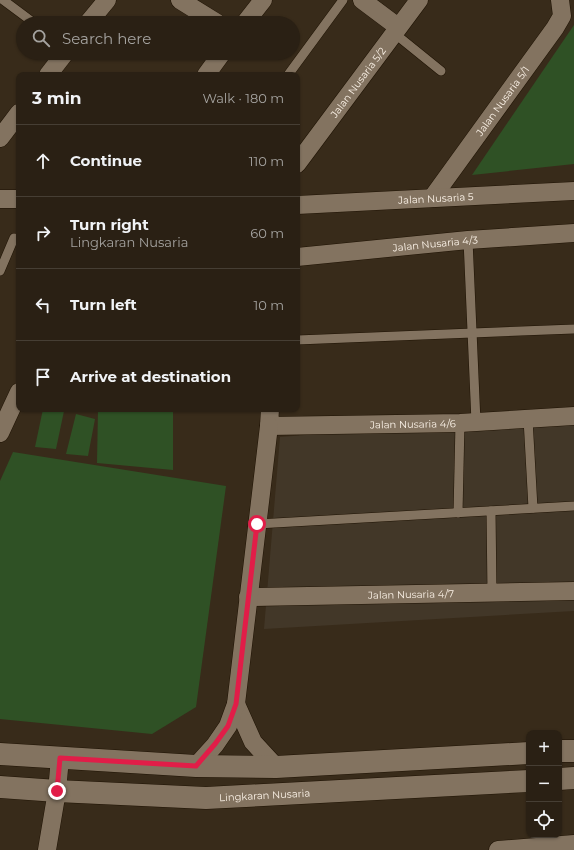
<!DOCTYPE html>
<html lang="en">
<head>
<meta charset="utf-8">
<style>
  :root { --surface:#2a2014; --page:#362d22; --text:#f1f3f6; --muted:#a5a3a0; --line:#463e34 }
  body { margin:0; font-family:Montserrat,sans-serif; background:var(--page); color:var(--text) }
  .controls { position:absolute; right:12px; bottom:12px; display:grid; overflow:hidden; border-radius:8px; box-shadow:0 1px 3px #0004 }
  .controls button { width:36px; height:36px; display:grid; place-items:center; padding:0; border:0; border-bottom:1px solid var(--line); background:var(--surface); color:var(--text); font:20px sans-serif }
  .stop { position:absolute; width:12px; height:12px; margin:-9px; border:3px solid #e11d48; border-radius:50%; background:#fff }
  .stop.end { background:#e11d48; border-color:#fff; box-shadow:0 1px 4px #0008 }
  .list { margin:0; padding:0; list-style:none }
  h2 { display:flex; justify-content:space-between; align-items:center; height:52px; margin:0; padding:0 16px; font-size:17px }
  h2 small { font-size:13px; font-weight:400; color:var(--muted) }
  .list li { display:grid; grid-template-columns:26px 1fr auto; gap:12px; align-items:center; box-sizing:border-box; height:72px; padding:0 16px; border-top:1px solid var(--line) }
  .list b { display:block; font-size:15px; white-space:nowrap }
  .list p { margin:0; font-size:13px; white-space:nowrap; color:var(--muted) }
  .list em { font-size:13px; font-style:normal; color:var(--muted) }
  .icon { flex:none; width:22px; height:22px; fill:none; stroke:currentColor; stroke-width:2; stroke-linecap:round; stroke-linejoin:round }
  .map { position:relative; flex:none; width:574px; height:850px; overflow:hidden }
  .search { position:absolute; background:var(--surface); box-shadow:0 1px 3px #0004; left:16px; top:16px; width:284px; height:44px; display:flex; align-items:center; gap:10px; box-sizing:border-box; padding:0 14px; border-radius:22px; color:var(--muted); font-size:15px }
  .panel { position:absolute; background:var(--surface); box-shadow:0 1px 3px #0004; left:16px; top:72px; width:284px; height:340px; border-radius:8px }
  .map>svg:first-child { display:block }
</style>
</head>
<body>
<div class="map">
<svg width="574" height="850" viewBox="0 0 574 850">
  <rect width="100%" height="100%" fill="#382b1a"/>
  <path fill="#423728" d="M574,418v193l-310,18 16,-192 196,-15z"/>
  <g fill="#2f5125">
    <path d="M574,25v139l-102,11z"/>
    <path d="M43,409h11l10,2 -8,38 -21,-2z"/>
    <path d="M98,409h75v61l-76,-7z"/>
    <path d="M76,414l19,5 -7,37 -22,-2z"/>
    <path d="M13,452l213,34 -30,221 -44,27 -152,-15v-238z"/>
  </g>
  <g fill="none" stroke-linecap="round" stroke-linejoin="round">
    <defs>
      <g id="service">
        <path d="M3,0l31,23"/>
        <path d="M394,33l47,38"/>
        <path d="M288,75l55,-75"/>
        <path d="M468,240l8,182"/>
        <path d="M0,271l14,-33"/>
        <path d="M297,340l277,-11"/>
        <path d="M528,419l5,89"/>
        <path d="M491,511l1,82"/>
        <path d="M458,513l2,-90"/>
        <path d="M257,524l317,-18"/>
      </g>
      <g id="minor">
        <path d="M180,0l37,23"/>
        <path d="M362,0l36,27"/>
        <path d="M88,23l19,-23"/>
        <path d="M245,23l18,-23"/>
        <path d="M48,75l17,-22"/>
        <path d="M206,75l16,-22"/>
        <path d="M0,138l19,-25"/>
        <path id="s1" d="M297,164l122,-164"/>
        <path id="s2" d="M432,198l123,-170 7,-12 -2,-16"/>
        <path d="M0,199h19"/>
        <path id="s3" d="M297,205l277,-14"/>
        <path id="s4" d="M297,257l171,-17 106,-7"/>
        <path id="s5" d="M270,409l-1,17 191,-3 114,-7"/>
        <path d="M0,433l19,-41"/>
        <path id="s6" d="M248,597l326,-6"/>
        <path d="M236,704l17,38 23,25"/>
        <path d="M196,766l19,-21 13,-19 8,-22 33,-278"/>
        <path d="M47,850l10,-59 3,-33"/>
        <path d="M498,850l76,-6"/>
      </g>
      <g id="secondary">
        <path d="M559,751h15"/>
        <path d="M0,754l196,12 80,1 253,-14"/>
        <path d="M559,779l15,-1"/>
        <path id="s7" d="M0,787l57,4 149,7 323,-17"/>
      </g>
    </defs>
    <use href="#service" stroke="#1f1304" stroke-width="10"/>
    <use href="#minor" stroke="#1f1304" stroke-width="19"/>
    <use href="#secondary" stroke="#1f1304" stroke-width="23"/>
    <use href="#service" stroke="#837360" stroke-width="9"/>
    <use href="#minor" stroke="#837360" stroke-width="18"/>
    <use href="#secondary" stroke="#837360" stroke-width="22"/>
  </g>
  <g fill="none" stroke-linecap="round" stroke-linejoin="round">
    <path stroke="#e11d48" stroke-width="5" d="M57,791l3,-33 136,8 19,-22 13,-18 8,-22 21,-180"/>
  </g>
  <g text-anchor="middle" dominant-baseline="central" stroke-width="3" stroke-linejoin="round" paint-order="stroke">
    <g font-size="10" fill="#fbf2e7" stroke="#382b1a">
      <text stroke="none"><textPath href="#s1" startOffset="102">Jalan Nusaria 5/2</textPath></text>
      <text stroke="none"><textPath href="#s2" startOffset="120">Jalan Nusaria 5/1</textPath></text>
      <text stroke="none"><textPath href="#s3" startOffset="139">Jalan Nusaria 5</textPath></text>
      <text stroke="none"><textPath href="#s4" startOffset="139">Jalan Nusaria 4/3</textPath></text>
      <text stroke="none"><textPath href="#s5" startOffset="161">Jalan Nusaria 4/6</textPath></text>
      <text stroke="none"><textPath href="#s6" startOffset="163">Jalan Nusaria 4/7</textPath></text>
      <text stroke="none"><textPath href="#s7" startOffset="265">Lingkaran Nusaria</textPath></text>
    </g>
  </g>
</svg>
<div class="controls">
<button>+</button>
<button>−</button>
<button><svg class="icon" aria-label="locate" viewBox="0 0 24 24"><circle cx="12" cy="12" r="6"/><path d="M12 2v4M12 18v4M2 12h4M18 12h4"/></svg></button>
</div>
<div class="stop" style="left:257px;top:524px"></div>
<div class="stop end" style="left:57px;top:791px"></div>
<div class="search"><svg class="icon" aria-label="search" viewBox="0 0 24 24"><circle cx="10" cy="10" r="6"/><path d="M15 15l6 6"/></svg>Search here</div>
<section class="panel">
<h2>3 min<small>Walk · 180 m</small></h2>
<ul class="list">
<li><svg class="icon" aria-label="ahead" viewBox="0 0 24 24"><path d="M12 20V5M6 11l6-6 6 6"/></svg><div><b>Continue</b></div><em>110 m</em></li>
<li><svg class="icon" aria-label="right" viewBox="0 0 24 24"><path d="M7 20v-9h11M14 6l5 5-5 5"/></svg><div><b>Turn right</b><p>Lingkaran Nusaria</p></div><em>60 m</em></li>
<li><svg class="icon" aria-label="left" viewBox="0 0 24 24"><path d="M17 20v-9H6M10 6l-5 5 5 5"/></svg><div><b>Turn left</b></div><em>10 m</em></li>
<li><svg class="icon" aria-label="arrive" viewBox="0 0 24 24"><path d="M6 21V4h12l-3 4 3 4H6"/></svg><div><b>Arrive at destination</b></div></li>
</ul>
</section>
</div>
</body>
</html>
